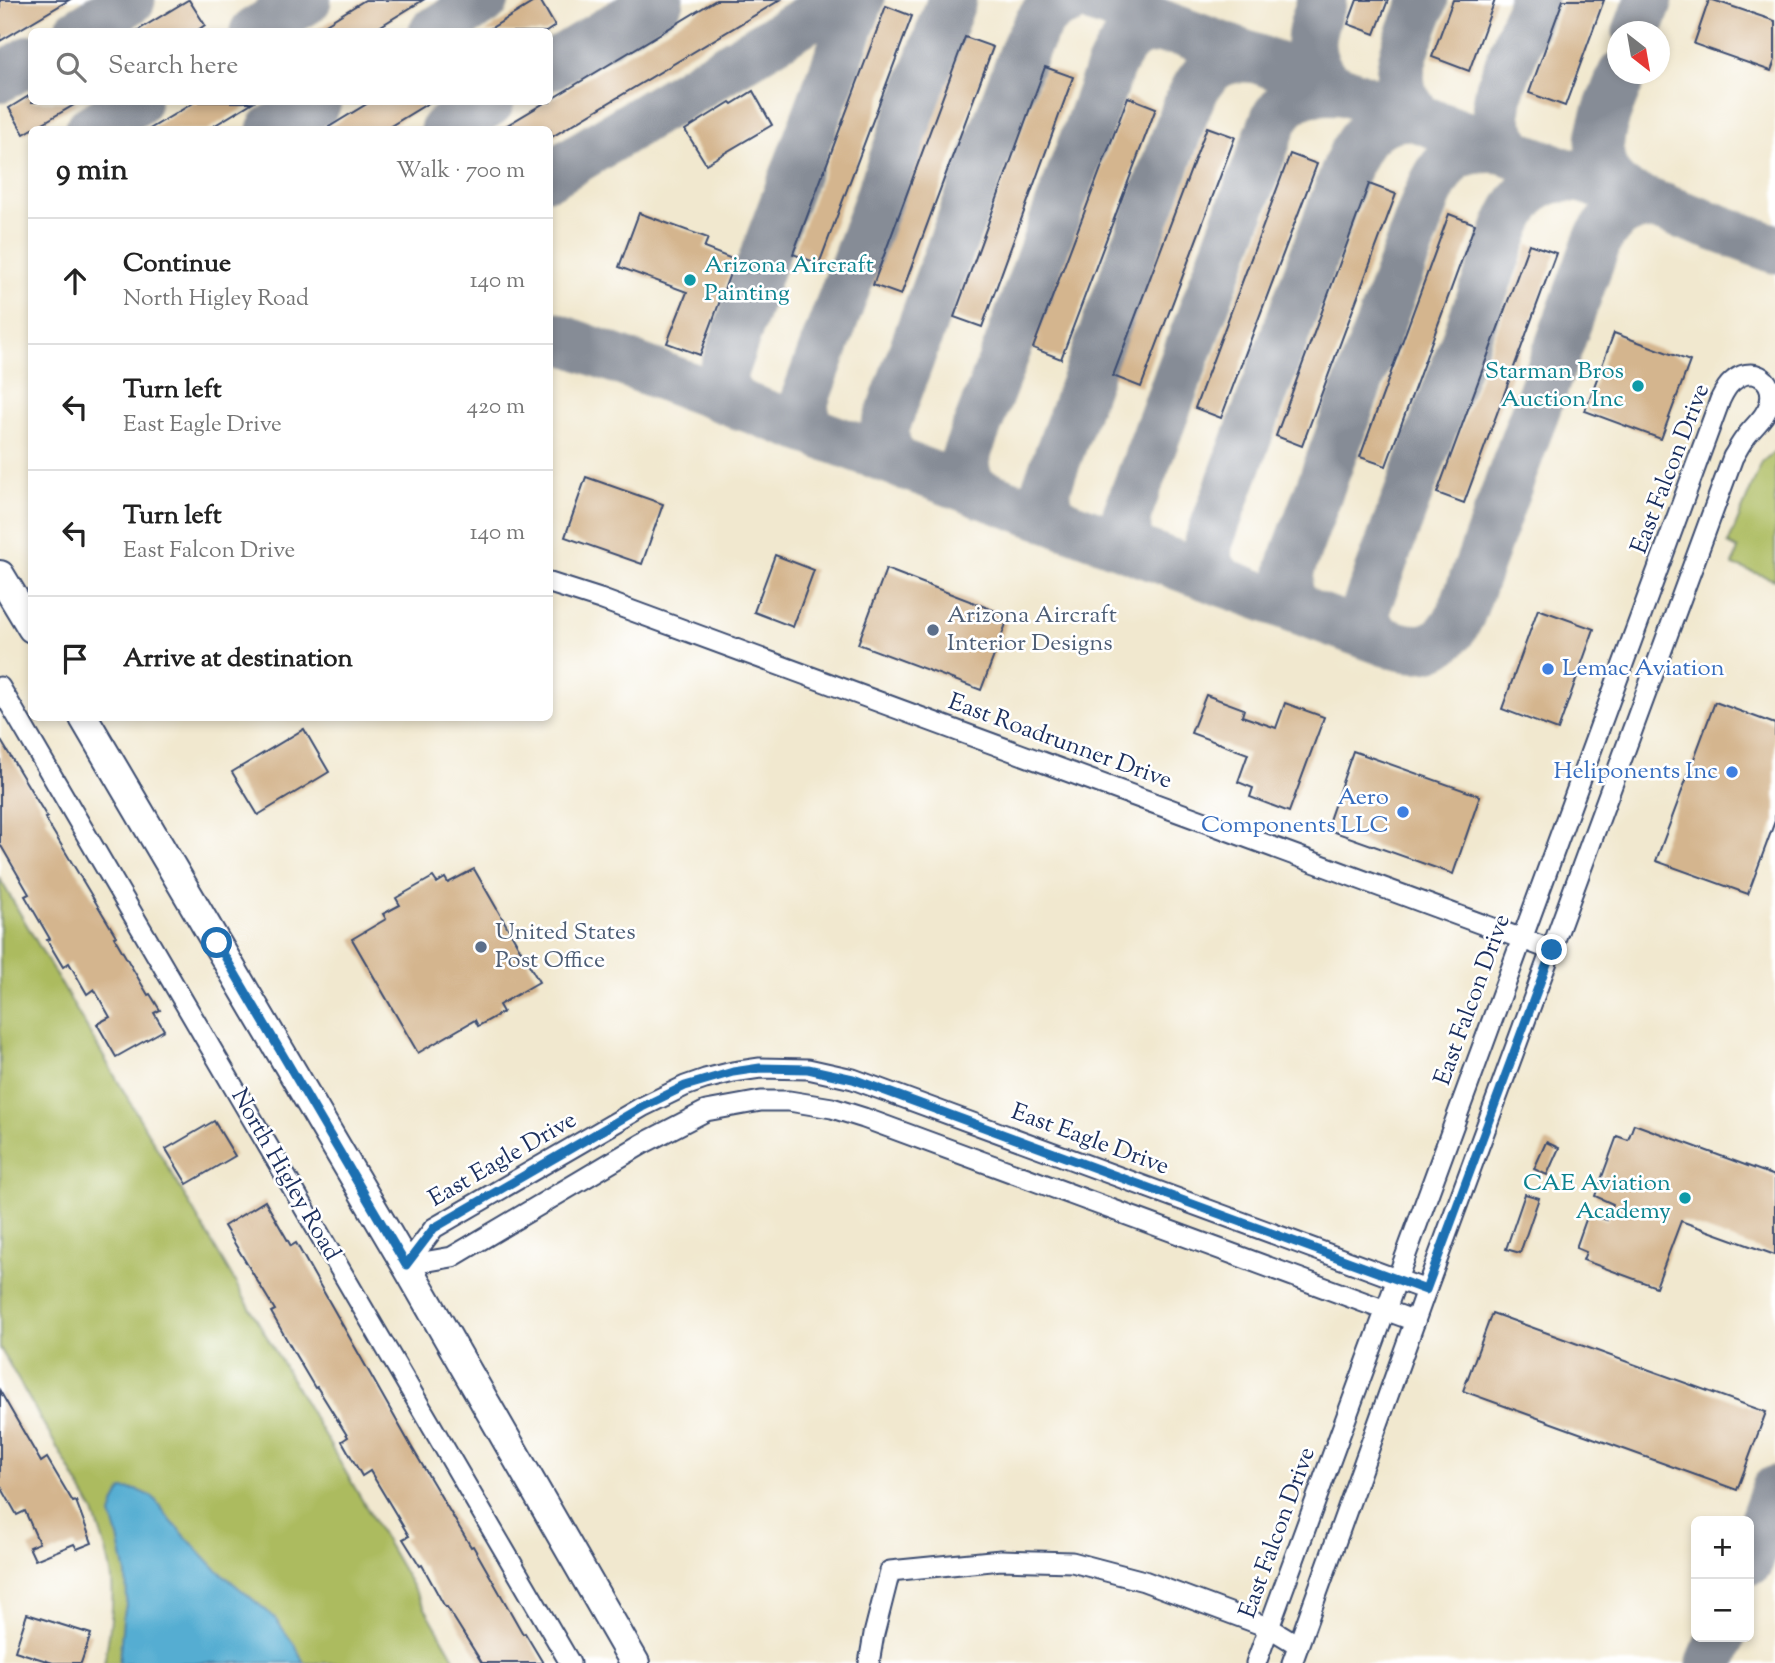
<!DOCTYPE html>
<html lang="en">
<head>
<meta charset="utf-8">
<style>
  :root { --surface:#fff; --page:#f6f6f6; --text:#222; --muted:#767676; --line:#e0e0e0 }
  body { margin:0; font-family:"Sorts Mill Goudy",serif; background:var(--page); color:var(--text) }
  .controls { position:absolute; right:21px; bottom:21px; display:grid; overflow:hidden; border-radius:10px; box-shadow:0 4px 10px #0003 }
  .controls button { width:63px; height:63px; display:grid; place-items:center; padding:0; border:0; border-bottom:2px solid var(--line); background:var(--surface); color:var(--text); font:35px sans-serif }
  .compass { position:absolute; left:1607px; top:21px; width:63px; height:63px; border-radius:50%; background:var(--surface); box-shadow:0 4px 10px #0003; rotate:149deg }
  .stop { position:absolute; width:21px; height:21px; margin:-16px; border:5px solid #1f6fb2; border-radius:50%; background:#fff }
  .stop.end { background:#1f6fb2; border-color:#fff; box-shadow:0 2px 7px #0008 }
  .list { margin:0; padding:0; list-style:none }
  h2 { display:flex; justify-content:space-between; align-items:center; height:91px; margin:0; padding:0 28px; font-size:30px }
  h2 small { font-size:23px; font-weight:400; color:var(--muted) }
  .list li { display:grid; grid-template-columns:46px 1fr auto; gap:21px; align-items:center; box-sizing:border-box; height:126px; padding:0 28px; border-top:2px solid var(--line) }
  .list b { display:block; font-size:26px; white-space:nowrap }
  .list p { margin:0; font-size:23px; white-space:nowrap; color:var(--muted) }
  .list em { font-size:23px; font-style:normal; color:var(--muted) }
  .icon { flex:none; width:38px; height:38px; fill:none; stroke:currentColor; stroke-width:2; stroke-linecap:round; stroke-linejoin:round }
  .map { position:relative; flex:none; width:1775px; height:1663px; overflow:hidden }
  .search { position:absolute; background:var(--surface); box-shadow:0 4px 10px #0003; left:28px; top:28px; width:525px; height:77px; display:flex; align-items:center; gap:18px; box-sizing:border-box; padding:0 24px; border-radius:10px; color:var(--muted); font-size:26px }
  .panel { position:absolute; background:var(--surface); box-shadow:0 4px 10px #0003; left:28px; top:126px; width:525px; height:595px; border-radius:10px }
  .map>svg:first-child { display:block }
</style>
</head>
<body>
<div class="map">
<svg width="1775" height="1663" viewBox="0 0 1775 1663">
  <rect width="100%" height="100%" fill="#fff"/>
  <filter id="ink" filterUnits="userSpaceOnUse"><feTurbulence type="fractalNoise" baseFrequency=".0143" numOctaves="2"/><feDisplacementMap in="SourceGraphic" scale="14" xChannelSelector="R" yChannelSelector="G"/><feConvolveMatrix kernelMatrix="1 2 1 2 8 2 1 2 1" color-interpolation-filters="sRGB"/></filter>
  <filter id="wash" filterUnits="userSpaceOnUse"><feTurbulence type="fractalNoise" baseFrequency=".00686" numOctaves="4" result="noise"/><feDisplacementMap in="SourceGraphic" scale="28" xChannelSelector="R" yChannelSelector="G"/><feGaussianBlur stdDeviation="1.57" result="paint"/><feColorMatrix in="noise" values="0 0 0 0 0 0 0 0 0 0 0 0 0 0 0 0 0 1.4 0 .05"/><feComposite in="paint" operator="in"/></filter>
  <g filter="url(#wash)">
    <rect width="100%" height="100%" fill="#f1e8cf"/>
    <g fill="#acbb5e" stroke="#64755e" stroke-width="2">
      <path d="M1775,451v129l-42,-15 5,-16 -10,-5 34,-82z"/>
      <path d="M0,879l457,784h-353c5,-23 10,-58 8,-82 -2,-23 -11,-47 -18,-69l-94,-164z"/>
    </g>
    <path fill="#55add2" stroke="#386e98" stroke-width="2" d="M122,1489l15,1 16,7 19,25 42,45 60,50 22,30 8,16h-185l4,-44 4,-19 -1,-26 -9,-41 -6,-18 4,-13z"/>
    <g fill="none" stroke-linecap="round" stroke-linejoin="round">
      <g stroke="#868c96" stroke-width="49">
        <path d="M1096,0l679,249"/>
        <path d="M1322,0c-13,35 -19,55 7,86"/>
        <path d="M78,32l53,-32"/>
        <path d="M254,32l53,-32"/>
        <path d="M433,32l52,-32"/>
        <path d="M1637,32l12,-32"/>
        <path d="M550,66l109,-66"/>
        <path d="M1622,74c-16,42 -45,92 8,122"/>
        <path d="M0,78l32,-19"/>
        <path d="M1420,119c-7,-8 -14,-18 -18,-28 -8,-26 13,-66 22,-91"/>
        <path d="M89,130l47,-28"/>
        <path d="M271,130l46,-28"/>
        <path d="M444,130l46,-28"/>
        <path d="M1515,153c-19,-22 -22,-35 -15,-64l33,-89"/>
        <path d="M550,175l288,-175"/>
        <path d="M550,335l836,307c35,13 58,8 75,-28l137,-375c16,-26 34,-38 66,-31"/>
        <path d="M740,406c-11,-9 -18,-18 -17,-33l41,-117 96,-256"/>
        <path d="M823,436c-15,-9 -20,-20 -18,-37l147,-399"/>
        <path d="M902,465c-13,-10 -18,-20 -17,-37l40,-111 101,-271c10,-21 20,-41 45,-46"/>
        <path d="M980,494c-12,-10 -15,-21 -15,-36l42,-109 103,-281c17,-37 33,-43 72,-36"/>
        <path d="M1063,524c-14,-11 -17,-20 -16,-38l140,-380c14,-34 31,-53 71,-47"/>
        <path d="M1142,553c-16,-10 -16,-22 -15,-39l148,-396c17,-28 40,-29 69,-27"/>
        <path d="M1225,583c-14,-11 -19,-22 -17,-39l140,-380c12,-30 30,-48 64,-48"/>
        <path d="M1310,614c-23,-13 -24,-22 -19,-47l136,-370c18,-41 31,-51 77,-48"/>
        <path d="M1386,642c-16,-9 -21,-19 -19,-37l141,-380c16,-37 35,-52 76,-46"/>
        <path d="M1749,1561l26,-71"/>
        <path d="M1711,1663l10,-26"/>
      </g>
    </g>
    <g id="blocks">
      <g fill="#d4b58e">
        <path d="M0,0h69l-69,41z"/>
        <path d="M188,0h1l16,25 -10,7h-60z"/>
        <path d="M365,0h58l-52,32h-58z"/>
        <path d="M537,0h3l15,26 -9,6h-61z"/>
        <path d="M716,0h64l-230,138v-8h-51l47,-28h4v-2z"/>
        <path d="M1357,0h31l-13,34 -27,-10z"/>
        <path d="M1453,0h42l-26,71 -37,-14z"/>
        <path d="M1563,0h41l-39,106 -36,-13z"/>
        <path d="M1709,0h4l62,21v39l-4,11 -77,-27z"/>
        <path d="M886,6l26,10 -93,248 -26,-10z"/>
        <path d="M965,37l28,10 -92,248 -28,-10z"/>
        <path d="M1045,67l28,10 -91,250 -28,-10z"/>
        <path d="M753,91l19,34 -66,39 -21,-34 45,-28 2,2z"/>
        <path d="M32,94v8h47l-55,32 -15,-26z"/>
        <path d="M1128,97l28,11 -95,251 -28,-11z"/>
        <path d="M195,102h58l-46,28h-59z"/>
        <path d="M370,102h60l-46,28h-60z"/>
        <path d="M1207,127l28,10 -94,250 -28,-11z"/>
        <path d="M1290,154l27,10 -96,254 -26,-10z"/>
        <path d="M1369,184l27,10 -94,252 -26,-10z"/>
        <path d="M639,213l69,25 -4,10 31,12 -35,95 -33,-12 20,-51 -68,-25z"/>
        <path d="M1449,214l26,10 -89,242 -26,-9z"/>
        <path d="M1529,244l27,9 -92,250 -27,-10z"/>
        <path d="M1614,333l76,28 -29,78 -76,-28z"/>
        <path d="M586,477l77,27 -21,60 -77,-27z"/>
        <path d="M775,555l39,15 -21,57 -39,-15z"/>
        <path d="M886,569l123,47 -28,74 -123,-46z"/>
        <path d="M1538,609l56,20 -36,101 -56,-21z"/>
        <path d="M1206,695l38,14 -2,7 34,12 9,-25 39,14 -35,95 -39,-15 3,-9 -15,-6 10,-28 -57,-21z"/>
        <path d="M1715,702l60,22v97l-27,73 -92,-33z"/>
        <path d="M304,729l25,43 -71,43 -26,-43z"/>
        <path d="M0,739l47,78 -2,1 71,118 -2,1 34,58 2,-1 10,16 -6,3 10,17 -48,27 -19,-33 13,-7 -16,-28 -7,5 -18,-31 -6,4 -16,-27 3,-1 -25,-43 4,-2 -29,-50z"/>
        <path d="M1353,751l127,45 -27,78 -127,-45z"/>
        <path d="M474,869l65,113 -40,23 4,7 -25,14 -3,-6 -57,33 -66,-114 34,-20 -3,-5 17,-9 -4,-7 37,-21 4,6 8,-5 3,5z"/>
        <path d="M214,1121l21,35 -48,28 -21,-35z"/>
        <path d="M1634,1124l141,52v79l-94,-34 -25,66 -73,-27 3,-8 -10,-4 12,-34 19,6 6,-16 -18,-8 22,-60 11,4z"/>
        <path d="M1546,1142l13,6 -12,27 -13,-6z"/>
        <path d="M1525,1194l14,4 -19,55 -14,-4z"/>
        <path d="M265,1201l26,45 5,-3 115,203 60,101 2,-1 50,88 2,-1 18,30h-61l-35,-56h-2l-23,-42 -2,1 -17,-27 6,-3 -39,-65 -8,5 -20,-35 6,-4 -31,-50 -2,1 -19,-32 -25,-44 4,-2 -51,-84z"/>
        <path d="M1492,1313l274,99 -29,78 -274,-99z"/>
        <path d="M0,1391l41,71 6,-4 26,44 3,-1 16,42 -15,6 -3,-5 -39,16 -6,-13 10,-4 -14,-32 -8,4 -17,-30z"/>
        <path d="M27,1614l64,20 -10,29h-28l-38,-12z"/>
      </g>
    </g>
  </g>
  <g filter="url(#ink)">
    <use href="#blocks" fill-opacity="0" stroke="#3b4b6f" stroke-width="2"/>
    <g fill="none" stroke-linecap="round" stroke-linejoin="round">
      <defs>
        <g id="minor">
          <path d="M550,583l50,16 952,351"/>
          <path d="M0,687l570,976"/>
          <path d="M406,1265l28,-37 208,-121 43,-21 20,-7 28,-7 27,-4 48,1 45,10 573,211"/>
          <path d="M406,1265l46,-8 192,-114 62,-32 55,-10h28l43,7 32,10 551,203"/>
          <path d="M869,1663l5,-29 16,-63 111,-11 71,2 72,19 126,47 28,17"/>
          <path d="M1256,1663l464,-1263c3,-6 6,-13 12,-18 18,-17 43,-5 38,20 -4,16 -17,24 -25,36 -5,6 -8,13 -12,19l-307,833 -134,373"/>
        </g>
        <g id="secondary">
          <path d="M0,575l32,53"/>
          <path d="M84,718l322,547 229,398"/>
        </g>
      </defs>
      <use href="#minor" stroke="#3b4b6f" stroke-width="23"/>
      <use href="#secondary" stroke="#3b4b6f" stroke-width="32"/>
      <use href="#minor" stroke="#fff" stroke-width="19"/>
      <use href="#secondary" stroke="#fff" stroke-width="28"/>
    </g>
  </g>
  <g fill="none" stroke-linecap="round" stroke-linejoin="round" filter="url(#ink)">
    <path stroke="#1f6fb2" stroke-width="9" d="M217,943l189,322 28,-37 208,-121 43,-21 48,-14 27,-4 48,1 45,10 573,211 126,-340"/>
  </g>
  <g fill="#0f9aa8" stroke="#fff" stroke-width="2.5">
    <circle cx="690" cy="280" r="7"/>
    <circle cx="1638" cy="386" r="7"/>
    <circle cx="1685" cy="1198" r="7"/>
  </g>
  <g fill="#5c6f8a" stroke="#fff" stroke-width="2.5">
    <circle cx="933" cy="630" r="7"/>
    <circle cx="481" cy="947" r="7"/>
  </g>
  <g fill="#3f7fe0" stroke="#fff" stroke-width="2.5">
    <circle cx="1548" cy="669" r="7"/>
    <circle cx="1732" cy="772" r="7"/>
    <circle cx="1403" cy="812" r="7"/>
  </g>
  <g text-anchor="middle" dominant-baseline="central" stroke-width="5" stroke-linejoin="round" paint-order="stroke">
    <g font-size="24" fill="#0d838f" stroke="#fff" text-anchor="end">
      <text x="704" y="266" text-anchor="start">Arizona Aircraft<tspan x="704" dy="28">Painting</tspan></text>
      <text x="1624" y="372">Starman Bros<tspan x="1624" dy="28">Auction Inc</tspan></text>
      <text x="1671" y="1184">CAE Aviation<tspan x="1671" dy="28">Academy</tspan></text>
    </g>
    <g font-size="24" fill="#1b2f5e" stroke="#fff">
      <text transform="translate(1671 469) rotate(-69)">East Falcon Drive</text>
      <text transform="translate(1060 742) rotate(20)">East Roadrunner Drive</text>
      <text transform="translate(1473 1000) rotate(-70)">East Falcon Drive</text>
      <text transform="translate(1090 1140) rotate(20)">East Eagle Drive</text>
      <text transform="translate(503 1160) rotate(-30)">East Eagle Drive</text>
      <text transform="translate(285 1175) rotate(60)">North Higley Road</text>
      <text transform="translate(1278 1533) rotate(-70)">East Falcon Drive</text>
    </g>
    <g font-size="24" fill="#4e5e75" stroke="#fff" text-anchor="start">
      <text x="947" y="616">Arizona Aircraft<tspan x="947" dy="28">Interior Designs</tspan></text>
      <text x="495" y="933">United States<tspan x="495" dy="28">Post Office</tspan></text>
    </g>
    <g font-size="24" fill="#366cbe" stroke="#fff" text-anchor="end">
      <text x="1562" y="669" text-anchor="start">Lemac Aviation</text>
      <text x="1718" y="772">Heliponents Inc</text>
      <text x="1389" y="798">Aero<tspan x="1389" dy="28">Components LLC</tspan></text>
    </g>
  </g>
</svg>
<div class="controls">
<button>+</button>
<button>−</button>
</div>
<svg class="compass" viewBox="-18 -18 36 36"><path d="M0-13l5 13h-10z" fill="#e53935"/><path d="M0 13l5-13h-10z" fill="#767676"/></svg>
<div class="stop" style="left:217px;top:943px"></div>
<div class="stop end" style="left:1552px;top:950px"></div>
<div class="search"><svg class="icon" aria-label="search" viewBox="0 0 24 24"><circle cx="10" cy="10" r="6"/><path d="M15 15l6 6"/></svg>Search here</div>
<section class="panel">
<h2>9 min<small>Walk · 700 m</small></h2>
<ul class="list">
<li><svg class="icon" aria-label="ahead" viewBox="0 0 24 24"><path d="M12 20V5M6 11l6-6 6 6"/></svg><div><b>Continue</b><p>North Higley Road</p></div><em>140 m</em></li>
<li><svg class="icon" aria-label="left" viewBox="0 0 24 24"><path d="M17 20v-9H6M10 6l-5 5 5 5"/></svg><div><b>Turn left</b><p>East Eagle Drive</p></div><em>420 m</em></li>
<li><svg class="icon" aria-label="left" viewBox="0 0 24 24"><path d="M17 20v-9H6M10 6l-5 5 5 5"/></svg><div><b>Turn left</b><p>East Falcon Drive</p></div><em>140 m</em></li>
<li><svg class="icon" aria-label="arrive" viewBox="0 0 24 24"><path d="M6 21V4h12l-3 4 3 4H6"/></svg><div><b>Arrive at destination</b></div></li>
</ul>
</section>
</div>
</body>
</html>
